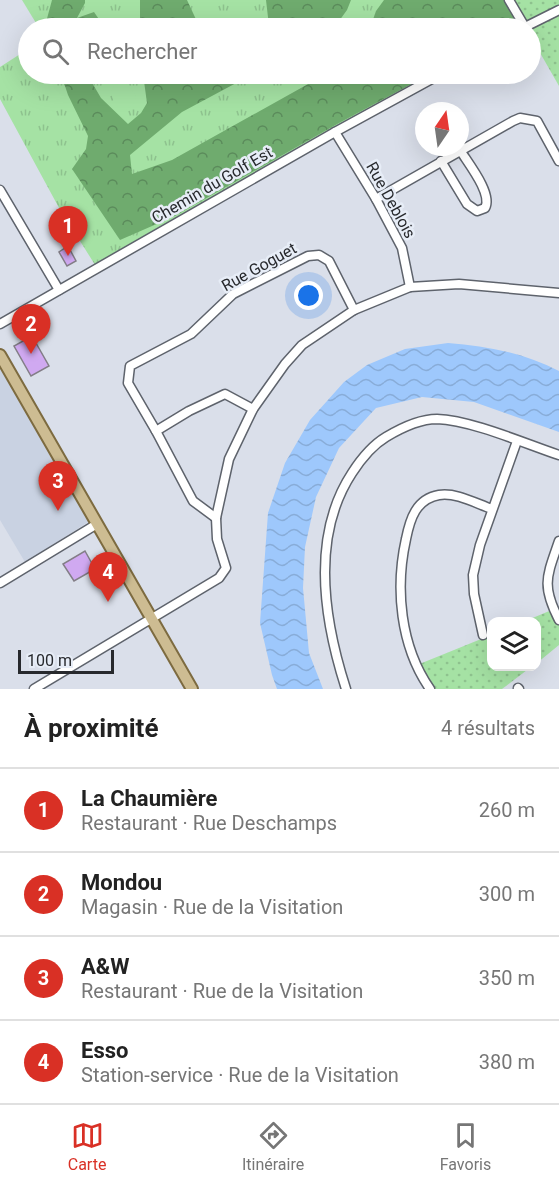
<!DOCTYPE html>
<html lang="fr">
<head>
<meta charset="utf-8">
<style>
  :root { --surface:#fff; --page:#f2f2f2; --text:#222; --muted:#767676; --line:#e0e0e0; --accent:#d93025 }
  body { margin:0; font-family:Roboto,sans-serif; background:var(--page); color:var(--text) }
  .controls { position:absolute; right:18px; bottom:18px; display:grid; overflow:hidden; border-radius:12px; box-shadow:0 6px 24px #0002 }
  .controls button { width:54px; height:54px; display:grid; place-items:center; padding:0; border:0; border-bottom:2px solid var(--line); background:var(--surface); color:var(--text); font:30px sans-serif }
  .compass { position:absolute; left:415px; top:102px; width:54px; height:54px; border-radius:50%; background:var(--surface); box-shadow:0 6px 24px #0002; rotate:13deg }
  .scale { position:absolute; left:18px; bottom:15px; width:96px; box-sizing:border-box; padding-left:6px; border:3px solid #27292d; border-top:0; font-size:16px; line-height:21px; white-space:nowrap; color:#27292d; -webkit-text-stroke:4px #e7edf7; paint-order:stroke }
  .you { position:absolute; left:309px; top:296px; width:21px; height:21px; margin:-15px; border:4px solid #fff; border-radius:50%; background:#1a73e8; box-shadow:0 0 0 9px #1a73e833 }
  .badge { display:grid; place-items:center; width:39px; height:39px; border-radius:50%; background:var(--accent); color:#fff; font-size:20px; font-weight:700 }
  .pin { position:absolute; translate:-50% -50px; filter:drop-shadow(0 2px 3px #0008) }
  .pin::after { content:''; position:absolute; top:32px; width:21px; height:18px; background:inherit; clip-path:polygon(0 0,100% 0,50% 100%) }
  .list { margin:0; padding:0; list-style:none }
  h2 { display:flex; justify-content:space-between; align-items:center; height:78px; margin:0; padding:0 24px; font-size:26px }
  h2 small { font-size:20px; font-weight:400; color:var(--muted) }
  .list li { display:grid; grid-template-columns:39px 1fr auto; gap:18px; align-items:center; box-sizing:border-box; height:84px; padding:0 24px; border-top:2px solid var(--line) }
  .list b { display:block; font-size:22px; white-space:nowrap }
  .list p { margin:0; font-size:20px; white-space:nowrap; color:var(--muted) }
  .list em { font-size:20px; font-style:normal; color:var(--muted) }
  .icon { flex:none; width:33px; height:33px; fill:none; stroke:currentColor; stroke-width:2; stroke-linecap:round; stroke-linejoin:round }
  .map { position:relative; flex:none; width:559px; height:689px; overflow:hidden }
  .search { position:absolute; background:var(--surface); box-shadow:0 6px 24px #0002; left:18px; right:18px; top:18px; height:66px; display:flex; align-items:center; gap:15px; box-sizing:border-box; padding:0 21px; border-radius:33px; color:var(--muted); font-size:22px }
  .sheet { height:414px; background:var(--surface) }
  nav { display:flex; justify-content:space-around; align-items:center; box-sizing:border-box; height:84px; border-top:2px solid var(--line); background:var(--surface); font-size:16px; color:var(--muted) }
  nav a { display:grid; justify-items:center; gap:3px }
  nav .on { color:var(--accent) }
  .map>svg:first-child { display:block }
</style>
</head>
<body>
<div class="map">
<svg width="559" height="689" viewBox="0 0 559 689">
  <defs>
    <pattern id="grass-tufts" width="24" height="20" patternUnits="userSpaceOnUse" patternTransform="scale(1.5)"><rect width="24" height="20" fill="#a5e2a4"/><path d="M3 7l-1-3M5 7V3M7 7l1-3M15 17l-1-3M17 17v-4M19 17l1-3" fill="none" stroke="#8ec28e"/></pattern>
    <pattern id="forest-crowns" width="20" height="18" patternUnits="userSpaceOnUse" patternTransform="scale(1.5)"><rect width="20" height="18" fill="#6fab6e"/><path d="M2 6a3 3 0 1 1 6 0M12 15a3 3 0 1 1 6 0" fill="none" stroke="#5b8b5b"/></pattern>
    <pattern id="park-dots" width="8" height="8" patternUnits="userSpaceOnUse" patternTransform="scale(1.5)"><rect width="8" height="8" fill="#a5e2a4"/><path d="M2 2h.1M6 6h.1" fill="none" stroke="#8ec28e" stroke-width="1.8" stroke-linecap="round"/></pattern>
    <pattern id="water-waves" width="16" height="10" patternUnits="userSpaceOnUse" patternTransform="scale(1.5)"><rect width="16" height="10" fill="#9ec8fc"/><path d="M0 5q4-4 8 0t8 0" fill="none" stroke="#88acd8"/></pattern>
  </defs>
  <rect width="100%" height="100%" fill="#dadfea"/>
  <path fill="#c9d2e2" d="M0,369l90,152 -65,41 -25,-42z"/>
  <g fill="url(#grass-tufts)">
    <path d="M22,0h486l15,28h-484z"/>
    <path d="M28,49v25h415l-346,194 -39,-62 -58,-107v-32z"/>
  </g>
  <g fill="url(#forest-crowns)">
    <path d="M52,0h33v3l-8,15 17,-6 11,16h-56l-4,-2z"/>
    <path d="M140,0h47l13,28h-60z"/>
    <path d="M266,0h85l-4,10 -13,18h-67l2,-2z"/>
    <path d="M384,0h175v4l-45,24h-144l6,-17z"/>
    <path d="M61,74h46l-16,7 10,17 27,26 13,-11 6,-10 -4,-29h110l-71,38 -52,43 2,19 40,-14 154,-86h104l-91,49 -164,93 -55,24 -48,-71 14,-20 2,-13 -20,-41z"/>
  </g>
  <g fill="url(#park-dots)">
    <path d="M508,0h51v86l-28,-49 -1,-9z"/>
    <path d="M554,609l5,11v25l-22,18 -1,-41h-13z"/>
    <path d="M491,635l1,31 39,1 -29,22h-72l-13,-24z"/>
  </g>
  <path fill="#a5e2a4" d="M121,82c9,4 15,10 15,20l-9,7 -7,1c-8,-10 -14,-22 1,-28z"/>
  <path fill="url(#water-waves)" d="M448,343c39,3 76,10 111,28v61l-85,-30 -52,-5 -46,11 -37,40 -23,49 -11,50 -2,41 6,65 14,36h-46l-5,-14 -12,-52 8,-110 17,-50 25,-43 34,-38 23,-17 38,-16z"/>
  <g fill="#d0a9f1" stroke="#837e87" stroke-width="1.5">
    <path d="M68,246l8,15 -9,5 -8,-14z"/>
    <path d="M32,336l17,30 -18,10 -17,-30z"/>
    <path d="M85,551l10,18 -21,12 -11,-17z"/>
  </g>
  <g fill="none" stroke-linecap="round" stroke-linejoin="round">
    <defs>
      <g id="minor">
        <path d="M509,0l16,27"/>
        <path d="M523,28l36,-18"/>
        <path d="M335,132l41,67 26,49 8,39"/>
        <path d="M441,161l26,43 10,7 8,-3c8,-14 -17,-45 -25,-58"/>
        <path d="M0,190l59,100"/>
        <path d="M376,199l137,-78 7,-3 17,3 22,40"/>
        <path d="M0,324l335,-192 106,-58"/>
        <path d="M156,431l33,-20 36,-17 28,15"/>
        <path d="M216,518l-23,-17 -37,-70 -28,-48 2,-17 61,-32 42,-40 75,-38 11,-1 10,6 25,49"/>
        <path d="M559,541c-12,35 -18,44 0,79"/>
        <path d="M0,583l97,-59"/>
        <path d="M483,635l-9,-41 -1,-19 7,-30 37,-104"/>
        <path d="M518,688l1,1"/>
        <path d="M34,689l185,-111 7,-10 -9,-29 -1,-21 13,-59 24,-50 32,-45 17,-19 52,-35 56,-23 49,-3 100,9"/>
        <path d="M346,689c-22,-68 -36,-152 6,-216 9,-14 19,-27 34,-36 15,-9 33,-18 51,-18 34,1 89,25 122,36"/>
        <path d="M430,689c-30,-43 -35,-101 -24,-150 4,-20 10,-40 33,-44 17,-3 38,9 53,14"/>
      </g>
      <path id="major" d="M0,355l192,334"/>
    </defs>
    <use href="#minor" stroke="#5e636c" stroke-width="11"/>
    <use href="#major" stroke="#7d6b40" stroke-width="14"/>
    <use href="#minor" stroke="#fff" stroke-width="8"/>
    <use href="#major" stroke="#cdbc92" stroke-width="10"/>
  </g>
  <g text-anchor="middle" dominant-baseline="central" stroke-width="5" stroke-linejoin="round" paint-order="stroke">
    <g font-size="16" fill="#27292d" stroke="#e7edf7">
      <text transform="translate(212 185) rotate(-30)">Chemin du Golf Est</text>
      <text transform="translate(391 200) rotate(61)">Rue Deblois</text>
      <text transform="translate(259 267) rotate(-29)">Rue Goguet</text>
    </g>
  </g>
</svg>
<div class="controls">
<button><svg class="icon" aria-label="layers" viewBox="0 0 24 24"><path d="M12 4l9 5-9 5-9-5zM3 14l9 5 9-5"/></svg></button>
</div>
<svg class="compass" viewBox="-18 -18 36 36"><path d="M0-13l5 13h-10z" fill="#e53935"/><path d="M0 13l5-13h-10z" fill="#767676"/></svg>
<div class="scale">100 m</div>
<div class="you"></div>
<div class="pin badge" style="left:68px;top:256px">1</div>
<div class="pin badge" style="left:31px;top:354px">2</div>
<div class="pin badge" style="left:58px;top:511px">3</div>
<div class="pin badge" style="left:108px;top:602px">4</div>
<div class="search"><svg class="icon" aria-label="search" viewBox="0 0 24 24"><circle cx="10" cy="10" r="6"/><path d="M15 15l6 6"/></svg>Rechercher</div>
</div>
<section class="sheet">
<h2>À proximité<small>4 résultats</small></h2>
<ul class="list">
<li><span class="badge">1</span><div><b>La Chaumière</b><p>Restaurant · Rue Deschamps</p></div><em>260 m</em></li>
<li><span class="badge">2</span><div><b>Mondou</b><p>Magasin · Rue de la Visitation</p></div><em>300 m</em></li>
<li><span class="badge">3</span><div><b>A&amp;W</b><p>Restaurant · Rue de la Visitation</p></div><em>350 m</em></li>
<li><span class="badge">4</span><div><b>Esso</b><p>Station-service · Rue de la Visitation</p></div><em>380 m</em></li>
</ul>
</section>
<nav>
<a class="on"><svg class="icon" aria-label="map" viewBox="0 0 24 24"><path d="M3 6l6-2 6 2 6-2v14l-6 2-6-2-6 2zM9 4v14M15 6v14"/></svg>Carte</a>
<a><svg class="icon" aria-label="directions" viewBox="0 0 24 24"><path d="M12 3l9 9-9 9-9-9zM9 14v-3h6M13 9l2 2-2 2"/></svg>Itinéraire</a>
<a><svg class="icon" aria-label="saved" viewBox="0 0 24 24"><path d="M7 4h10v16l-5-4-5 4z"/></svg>Favoris</a>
</nav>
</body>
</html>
